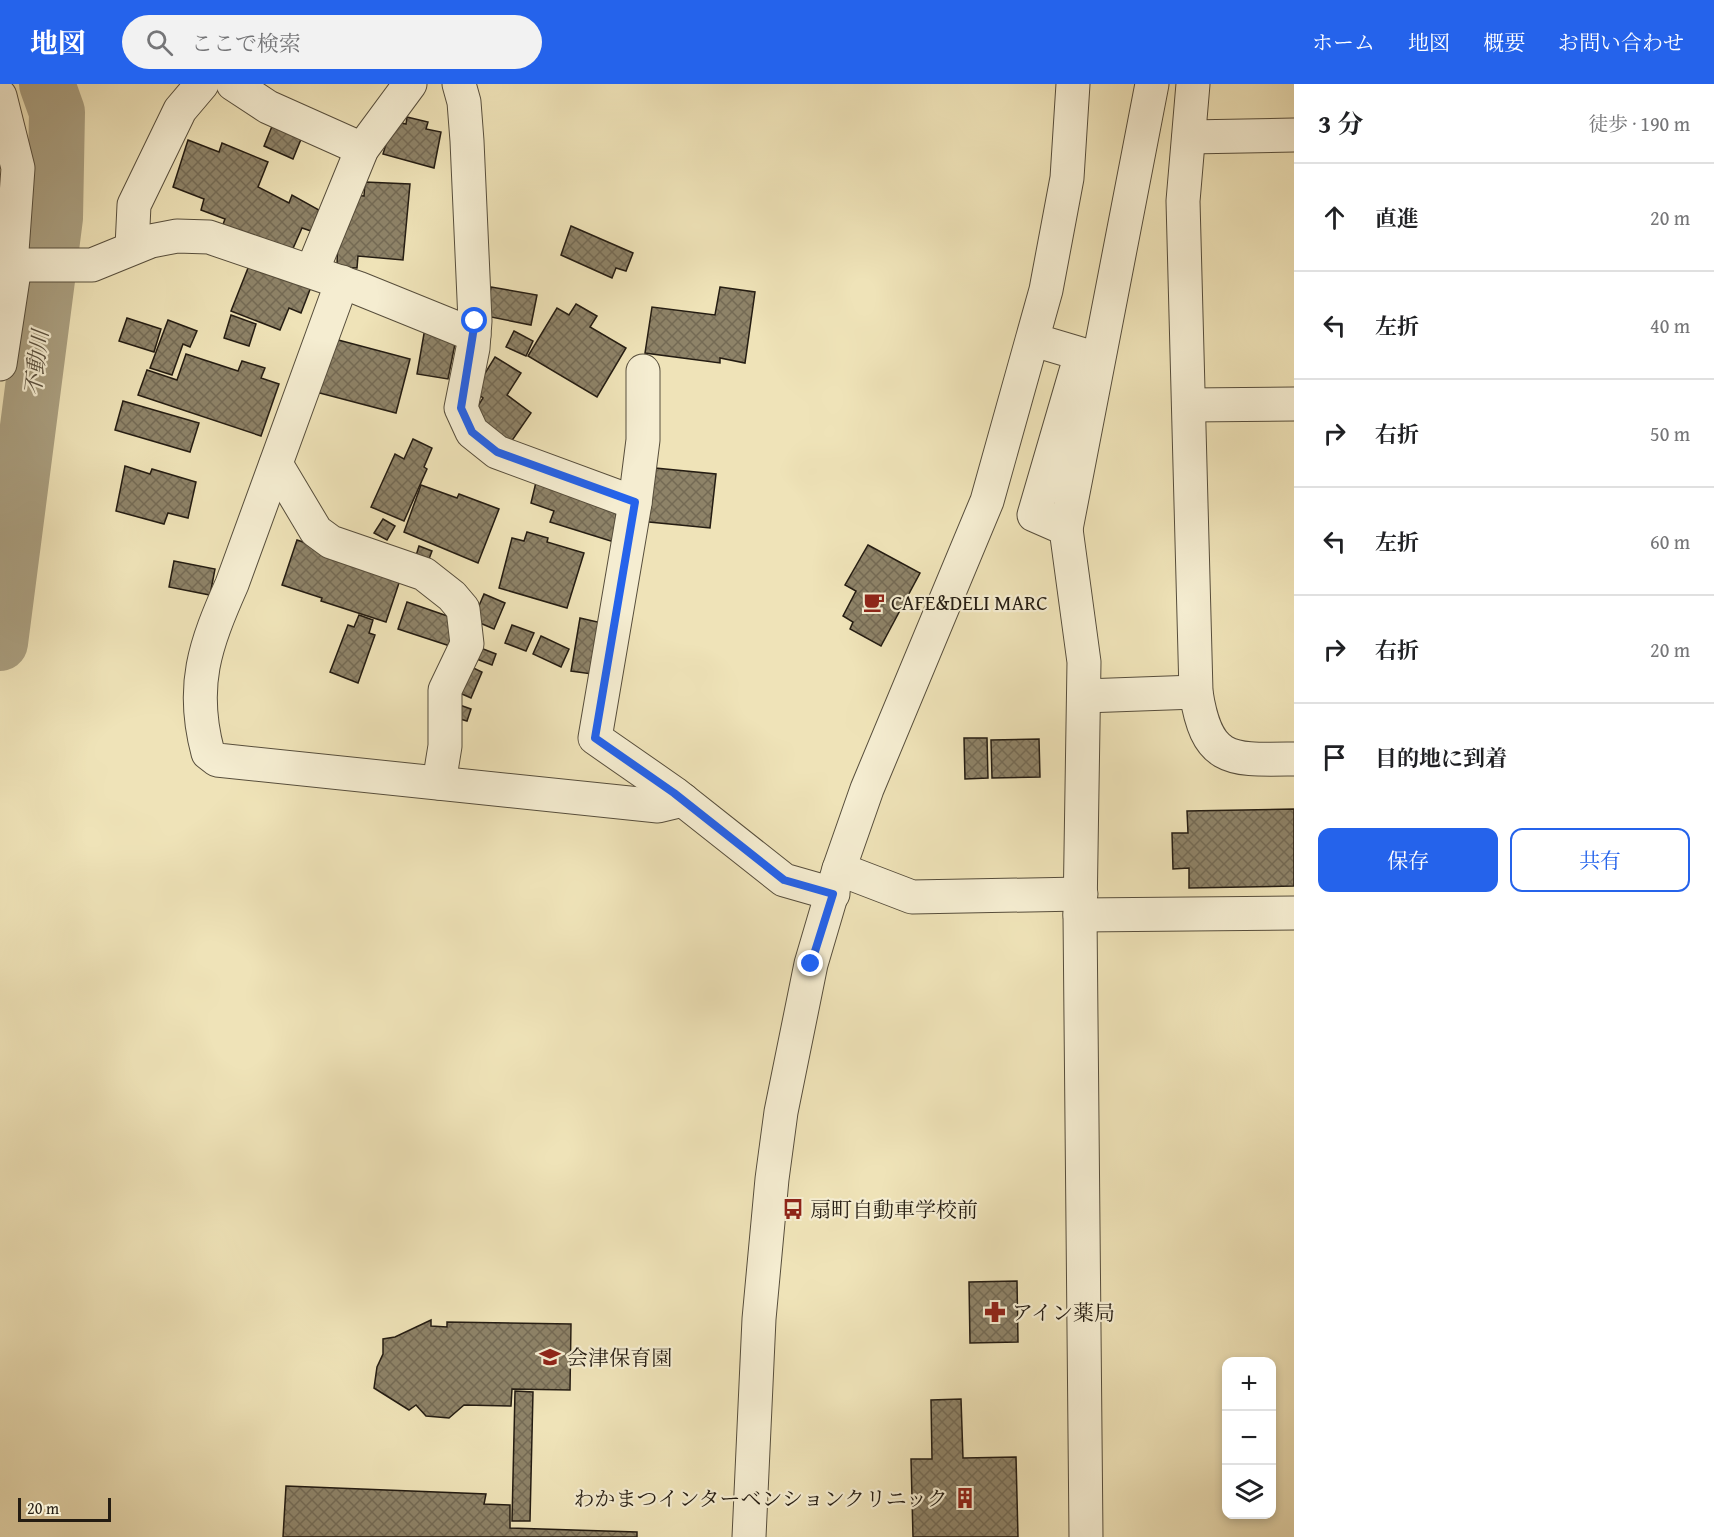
<!DOCTYPE html>
<html lang="ja">
<head>
<meta charset="utf-8">
<style>
  :root { --surface:#fff; --page:#f2f2f2; --text:#202124; --muted:#757577; --line:#e0e0e0; --accent:#2563eb }
  body { margin:0; font-family:"Gentium Book Plus","Noto Serif JP",serif; background:var(--page); color:var(--text) }
  .controls { position:absolute; right:18px; bottom:18px; display:grid; overflow:hidden; border-radius:12px; box-shadow:0 3px 9px #0003 }
  .controls button { width:54px; height:54px; display:grid; place-items:center; padding:0; border:0; border-bottom:2px solid var(--line); background:var(--surface); color:var(--text); font:30px sans-serif }
  .scale { position:absolute; left:18px; bottom:15px; width:93px; box-sizing:border-box; padding-left:6px; border:3px solid #241c12; border-top:0; font-size:16px; line-height:21px; white-space:nowrap; color:#241c12; -webkit-text-stroke:4px #f5edd1; paint-order:stroke }
  .stop { position:absolute; width:18px; height:18px; margin:-14px; border:4px solid #2563eb; border-radius:50%; background:#fff }
  .stop.end { background:#2563eb; border-color:#fff; box-shadow:0 2px 6px #0008 }
  .list { margin:0; padding:0; list-style:none }
  h2 { display:flex; justify-content:space-between; align-items:center; height:78px; margin:0; padding:0 24px; font-size:26px }
  h2 small { font-size:20px; font-weight:400; color:var(--muted) }
  .list li { display:grid; grid-template-columns:39px 1fr auto; gap:18px; align-items:center; box-sizing:border-box; height:108px; padding:0 24px; border-top:2px solid var(--line) }
  .list b { display:block; font-size:22px; white-space:nowrap }
  .list em { font-size:20px; font-style:normal; color:var(--muted) }
  .actions { display:flex; gap:12px; padding:18px 24px }
  .actions a { flex:1; padding:14px 0; border:2px solid var(--accent); border-radius:12px; text-align:center; font-size:21px; color:var(--accent) }
  .actions .main { background:var(--accent); color:#fff }
  .icon { flex:none; width:33px; height:33px; fill:none; stroke:currentColor; stroke-width:2; stroke-linecap:round; stroke-linejoin:round }
  .map { position:relative; flex:none; width:1294px; height:1453px; overflow:hidden }
  header { display:flex; align-items:center; gap:36px; box-sizing:border-box; height:84px; padding:0 30px; background:var(--accent); color:#fff }
  header strong { font-size:28px }
  nav { display:flex; gap:33px; margin-inline-start:auto; font-size:21px }
  .search { width:420px; height:54px; background:var(--page); display:flex; align-items:center; gap:15px; box-sizing:border-box; padding:0 21px; border-radius:33px; color:var(--muted); font-size:22px }
  main { display:flex }
  aside { flex:1; background:var(--surface) }
  .map>svg:first-child { display:block }
</style>
</head>
<body>
<header>
<strong>地図</strong>
<div class="search"><svg class="icon" aria-label="search" viewBox="0 0 24 24"><circle cx="10" cy="10" r="6"/><path d="M15 15l6 6"/></svg>ここで検索</div>
<nav><a>ホーム</a><a>地図</a><a>概要</a><a>お問い合わせ</a></nav>
</header>
<main>
<div class="map">
<svg width="1294" height="1453" viewBox="0 0 1294 1453">
  <defs>
    <pattern id="building-cross-hatch" width="8" height="8" patternUnits="userSpaceOnUse" patternTransform="scale(1.5)"><rect width="8" height="8" fill="#8e8368"/><path d="M0 0l8 8M0 8l8-8" fill="none" stroke="#746a54"/></pattern>
  </defs>
  <rect width="100%" height="100%" fill="#efe3b8"/>
  <filter id="stains"><feTurbulence type="fractalNoise" baseFrequency=".00333" numOctaves="4"/><feColorMatrix values="0 0 0 0 .2 0 0 0 0 .09 0 0 0 0 .02 0 0 0 .5 -.17"/></filter>
  <radialGradient id="worn" r=".72"><stop offset=".6" stop-color="#630" stop-opacity="0"/><stop offset="1" stop-color="#630" stop-opacity=".3"/></radialGradient>
  <g fill="none" stroke-linecap="round" stroke-linejoin="round">
    <path stroke="#aa9f80" stroke-width="56" d="M0,559l55,-425 2,-106 -10,-28"/>
  </g>
  <g fill="url(#building-cross-hatch)" stroke="#241c12" stroke-width="1.5">
    <path d="M407,33l21,5 -2,7 15,3 -7,36 -51,-14 10,-33 13,3z"/>
    <path d="M275,35l29,13 -11,27 -29,-13z"/>
    <path d="M188,56l31,12 3,-9 46,19 -10,25 31,16 3,-8 27,15 -8,21 -9,-3 -11,25 -69,-26 3,-8 -24,-9 3,-11 -31,-12z"/>
    <path d="M365,98l45,2 -7,76 -45,-4 -1,12 -20,-1 1,-43 12,-29 14,1z"/>
    <path d="M571,142l62,27 -7,18 -10,-3 -4,10 -51,-23z"/>
    <path d="M250,179l61,24 -10,26 -12,-5 -9,22 -49,-19z"/>
    <path d="M491,203l46,8 -6,30 -45,-9z"/>
    <path d="M720,203l35,5 -10,71 -25,-5v5l-75,-10 7,-46 63,8z"/>
    <path d="M576,220l21,12 -7,11 36,21 -29,49 -69,-41 29,-48 12,7z"/>
    <path d="M231,231l25,9 -7,22 -25,-8z"/>
    <path d="M127,234l34,11 -7,23 -35,-11z"/>
    <path d="M168,236l29,11 -7,16 -7,-3 -11,31 -22,-7z"/>
    <path d="M425,244l32,6 -9,45 -31,-5z"/>
    <path d="M514,247l19,10 -7,15 -20,-9z"/>
    <path d="M327,253l83,22 -14,54 -84,-22z"/>
    <path d="M186,270l52,17 4,-10 23,7 -4,10 18,6 -18,52 -123,-41 9,-25 30,10z"/>
    <path d="M495,273l26,16 -14,22 24,18 -20,29 -38,-28 10,-16 -9,-7z"/>
    <path d="M123,317l76,22 -9,29 -75,-22z"/>
    <path d="M413,355l19,9 -8,19 3,2 -23,52 -33,-14 24,-53 9,5z"/>
    <path d="M125,382l25,8 2,-5 44,13 -8,36 -20,-5 -4,11 -48,-13z"/>
    <path d="M645,383l71,7 -6,54 -71,-7z"/>
    <path d="M537,394l80,26 -3,38 -64,-20 4,-11 -23,-8z"/>
    <path d="M421,401l36,13 2,-4 40,15 -21,54 -74,-31z"/>
    <path d="M383,435l12,7 -8,14 -13,-7z"/>
    <path d="M527,448l21,6 -1,4 37,11 -17,55 -68,-20 13,-50 12,3z"/>
    <path d="M297,456l105,34 -16,48 -65,-21 1,-3 -40,-13z"/>
    <path d="M868,461l52,28 -39,73 -31,-17 3,-7 -10,-6 13,-25 -11,-6z"/>
    <path d="M419,462l13,5 -6,16 -12,-5z"/>
    <path d="M174,477l41,8 -5,26 -41,-8z"/>
    <path d="M484,510l21,9 -11,26 -21,-9z"/>
    <path d="M407,518l52,18 -9,26 -52,-17z"/>
    <path d="M359,531l14,5 -4,13 6,2 -17,48 -28,-11 18,-47 6,2z"/>
    <path d="M580,534l22,5 -10,51 -21,-3z"/>
    <path d="M512,541l22,8 -8,18 -21,-8z"/>
    <path d="M541,552l28,13 -8,18 -28,-13z"/>
    <path d="M473,561l23,9 -4,11 -23,-9z"/>
    <path d="M465,580l17,8 -11,26 -18,-8z"/>
    <path d="M454,619l17,6 -4,12 -17,-5z"/>
    <path d="M964,654h23l1,40 -23,1z"/>
    <path d="M1039,655l1,38 -48,1 -1,-38z"/>
    <path d="M1294,725v77l-105,2v-20l-16,1 -1,-36h16l-1,-22z"/>
    <path d="M1017,1197l1,61 -48,1 -1,-61z"/>
    <path d="M431,1236v6l16,1v-5l124,2 -1,66 -58,-1 -1,17 -47,-1 -15,13 -23,-2 -10,-11 -7,5 -35,-22 3,-21 6,-13v-15l12,-2z"/>
    <path d="M515,1307l18,1 -3,129h-18z"/>
    <path d="M961,1315l2,59 53,-1 2,80h-105l-2,-78h21l-1,-59z"/>
    <path d="M286,1402l200,8 -2,10 26,1v23l127,4v5h-354z"/>
  </g>
  <g fill="none" stroke-linecap="round" stroke-linejoin="round">
    <defs>
      <g id="minor">
        <path d="M233,0l35,23 94,42"/>
        <path d="M459,0l5,18 3,39 8,180 -2,27 -12,60 11,24 25,20 138,51 -40,235 79,55 110,87 49,14"/>
        <path d="M1193,0l-10,117 13,491c11,71 34,68 98,67"/>
        <path d="M0,12l18,72 -7,97 3,7 -14,92"/>
        <path d="M1189,53l105,-2"/>
        <path d="M132,163l2,-42 46,-95 22,-26"/>
        <path d="M11,181h81l59,-24 26,-5 32,1 149,51 116,47"/>
        <path d="M312,187l50,-122 48,-65"/>
        <path d="M342,198l-110,302c-27,61 -42,102 -24,169l9,7 441,46 25,-6"/>
        <path d="M1034,256l47,14 -47,161 32,14 18,133 -4,253 6,622"/>
        <path d="M1189,321l105,-1"/>
        <path d="M276,380l40,67 15,11 93,32 28,22 11,13 4,35 -22,46v56l-6,37"/>
        <path d="M635,419l8,-63v-69"/>
        <path d="M1066,445l86,-445"/>
        <path d="M1084,612l112,-4"/>
        <path d="M839,785l73,28 169,-3"/>
        <path d="M1080,831l214,-2"/>
        <path d="M749,1453l10,-218 13,-140 9,-67 30,-148 28,-95 28,-80 120,-288 59,-211 21,-112 6,-94"/>
      </g>
    </defs>
    <use href="#minor" stroke="#574e3c" stroke-width="35"/>
    <use href="#minor" stroke="#f5edd1" stroke-width="33"/>
  </g>
  <g fill="none" stroke-linecap="round" stroke-linejoin="round">
    <path stroke="#2563eb" stroke-width="8" d="M475,237l-14,87 11,24 25,20 138,50 -40,236 79,55 110,87 49,14 -22,70"/>
  </g>
  <defs>
    <symbol id="cafe-bare" viewBox="-9 -9 18 18"><path d="M-5.5-4.5H6V0H3Q3 3.5 0 3.5H-2.5Q-5.5 3.5-5.5 0ZM3-3.2v2h1.7v-2ZM-6 4.5H4V6H-6Z" fill="#8f2418" stroke="#f5edd1" stroke-width="2.5" paint-order="stroke"/></symbol>
    <symbol id="bus-bare" viewBox="-9 -9 18 18"><path d="M-5-6H5V4H4V6H2V4H-2V6H-4V4H-5ZM-3.5-4V0h7V-4ZM-3.5 1.2v1.5H-2V1.2ZM2 1.2v1.5H3.5V1.2Z" fill="#8f2418" stroke="#f5edd1" stroke-width="2.5" paint-order="stroke"/></symbol>
    <symbol id="pharmacy-bare" viewBox="-9 -9 18 18"><path d="M-2-6h4v4h4v4h-4v4h-4v-4h-4v-4h4Z" fill="#8f2418" stroke="#f5edd1" stroke-width="2.5" paint-order="stroke"/></symbol>
    <symbol id="school-bare" viewBox="-9 -9 18 18"><path d="M0-5L7-2L0 1L-7-2ZM-4 1L0 2.5L4 1V4Q0 6-4 4Z" fill="#8f2418" stroke="#f5edd1" stroke-width="2.5" paint-order="stroke"/></symbol>
    <symbol id="building-bare" viewBox="-9 -9 18 18"><path d="M-4-6H4V6H1V3H-1V6H-4ZM-2.5-4.3h1.7v1.8h-1.7ZM.8-4.3h1.7v1.8H.8ZM-2.5-1h1.7V.8h-1.7ZM.8-1h1.7V.8H.8Z" fill="#8f2418" stroke="#f5edd1" stroke-width="2.5" paint-order="stroke"/></symbol>
  </defs>
  <g fill-rule="evenodd">
    <use href="#cafe-bare" x="859" y="503" width="30" height="30"/>
    <use href="#bus-bare" x="778" y="1110" width="30" height="30"/>
    <use href="#pharmacy-bare" x="980" y="1213" width="30" height="30"/>
    <use href="#school-bare" x="535" y="1258" width="30" height="30"/>
    <use href="#building-bare" x="950" y="1399" width="30" height="30"/>
  </g>
  <g text-anchor="middle" dominant-baseline="central" stroke-width="4.5" stroke-linejoin="round" paint-order="stroke">
    <g font-size="21" fill="#241c12" stroke="#f5edd1" text-anchor="start">
      <text x="891" y="518">CAFE&amp;DELI MARC</text>
      <text x="810" y="1125">扇町自動車学校前</text>
      <text x="1012" y="1228">アイン薬局</text>
      <text x="567" y="1273">会津保育園</text>
      <text x="948" y="1414" text-anchor="end">わかまつインターベンションクリニック</text>
    </g>
    <g font-size="22" font-style="italic" fill="#5a503e" stroke="#f5edd1">
      <text transform="translate(36 279) rotate(-83)">不動川</text>
    </g>
  </g>
  <rect width="100%" height="100%" filter="url(#stains)"/>
  <rect width="100%" height="100%" fill="url(#worn)"/>
</svg>
<div class="controls">
<button>+</button>
<button>−</button>
<button><svg class="icon" aria-label="layers" viewBox="0 0 24 24"><path d="M12 4l9 5-9 5-9-5zM3 14l9 5 9-5"/></svg></button>
</div>
<div class="scale">20 m</div>
<div class="stop" style="left:475px;top:237px"></div>
<div class="stop end" style="left:811px;top:880px"></div>
</div>
<aside>
<h2>3 分<small>徒歩 · 190 m</small></h2>
<ul class="list">
<li><svg class="icon" aria-label="ahead" viewBox="0 0 24 24"><path d="M12 20V5M6 11l6-6 6 6"/></svg><div><b>直進</b></div><em>20 m</em></li>
<li><svg class="icon" aria-label="left" viewBox="0 0 24 24"><path d="M17 20v-9H6M10 6l-5 5 5 5"/></svg><div><b>左折</b></div><em>40 m</em></li>
<li><svg class="icon" aria-label="right" viewBox="0 0 24 24"><path d="M7 20v-9h11M14 6l5 5-5 5"/></svg><div><b>右折</b></div><em>50 m</em></li>
<li><svg class="icon" aria-label="left" viewBox="0 0 24 24"><path d="M17 20v-9H6M10 6l-5 5 5 5"/></svg><div><b>左折</b></div><em>60 m</em></li>
<li><svg class="icon" aria-label="right" viewBox="0 0 24 24"><path d="M7 20v-9h11M14 6l5 5-5 5"/></svg><div><b>右折</b></div><em>20 m</em></li>
<li><svg class="icon" aria-label="arrive" viewBox="0 0 24 24"><path d="M6 21V4h12l-3 4 3 4H6"/></svg><div><b>目的地に到着</b></div></li>
</ul>
<div class="actions"><a class="main">保存</a><a>共有</a></div>
</aside>
</main>
</body>
</html>
